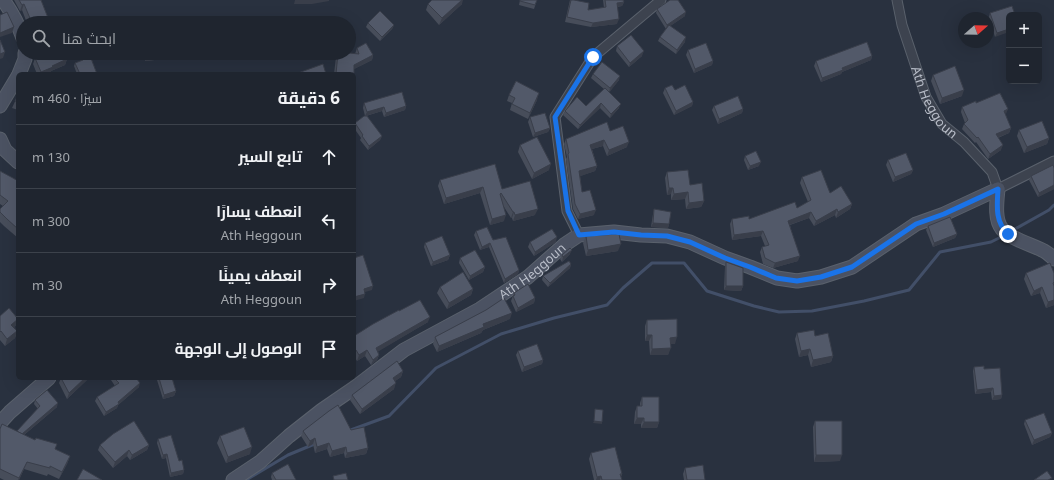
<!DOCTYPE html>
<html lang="ar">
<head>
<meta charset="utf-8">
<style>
  :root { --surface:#1f252f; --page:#2c313b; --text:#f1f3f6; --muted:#a1a5aa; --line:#3c424b }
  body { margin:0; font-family:"Noto Sans",Cairo,sans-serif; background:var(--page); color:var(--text); direction:rtl }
  .controls { position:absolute; right:12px; top:12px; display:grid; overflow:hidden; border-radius:6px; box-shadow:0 4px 16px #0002 }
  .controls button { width:36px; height:36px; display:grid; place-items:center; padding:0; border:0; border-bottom:1px solid var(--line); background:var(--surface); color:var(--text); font:20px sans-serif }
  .compass { position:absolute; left:958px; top:12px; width:36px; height:36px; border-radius:50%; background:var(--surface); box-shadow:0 4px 16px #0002; rotate:70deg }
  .stop { position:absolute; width:12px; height:12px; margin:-9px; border:3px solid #1a73e8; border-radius:50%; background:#fff }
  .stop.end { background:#1a73e8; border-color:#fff; box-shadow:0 1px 4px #0008 }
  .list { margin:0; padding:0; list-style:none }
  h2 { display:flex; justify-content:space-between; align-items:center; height:52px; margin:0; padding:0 16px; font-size:17px }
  h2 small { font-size:13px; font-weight:400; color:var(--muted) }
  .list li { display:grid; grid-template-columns:26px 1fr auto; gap:12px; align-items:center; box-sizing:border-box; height:64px; padding:0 16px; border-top:1px solid var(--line) }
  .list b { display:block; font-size:15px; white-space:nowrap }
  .list p { margin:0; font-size:13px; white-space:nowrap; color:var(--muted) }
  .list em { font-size:13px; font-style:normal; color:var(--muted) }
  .icon { flex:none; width:22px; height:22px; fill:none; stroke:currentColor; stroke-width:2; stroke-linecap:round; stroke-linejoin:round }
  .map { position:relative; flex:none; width:1054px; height:480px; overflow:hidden; direction:ltr }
  .search { position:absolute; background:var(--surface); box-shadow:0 4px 16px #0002; left:16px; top:16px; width:340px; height:44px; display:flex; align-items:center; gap:10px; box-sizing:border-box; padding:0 14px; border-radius:22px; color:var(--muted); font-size:15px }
  .panel { position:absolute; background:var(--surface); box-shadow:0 4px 16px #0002; left:16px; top:72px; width:340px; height:308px; border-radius:6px; direction:rtl }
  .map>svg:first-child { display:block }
</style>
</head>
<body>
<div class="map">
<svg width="1054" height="480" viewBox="0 0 1054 480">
  <rect width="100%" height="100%" fill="#29313f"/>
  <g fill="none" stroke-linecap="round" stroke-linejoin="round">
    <g stroke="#424f68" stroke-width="3">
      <path d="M1015,229l34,-19 5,-5"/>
      <path d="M348,431l41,-15 47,-48 65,-34 53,-16 53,-13 16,-17 29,-25h32l23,28 47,15 25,6 33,-1 52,-10 45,-11 31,-38 51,-10 8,-4"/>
      <path d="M246,480l42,-25 29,-12"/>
    </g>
    <defs>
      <g id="street">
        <path id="s1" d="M897,0l5,25 24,72 16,27 22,18 28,30 6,17 56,-28"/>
        <path d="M579,235l-12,-24 -12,-94 38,-60 68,-57"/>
      </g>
      <g id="secondary">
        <path d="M3,0c9,12 15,24 20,38"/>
        <path d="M19,74l6,-15v-6"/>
        <path d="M0,106l18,-30"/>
        <path d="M0,139l5,11 13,12"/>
        <path d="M998,189c-1,12 -4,30 4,40 8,10 31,16 42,22 4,2 7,5 10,8"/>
        <path d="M0,423l10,-11 39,-34"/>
        <path id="s2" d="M233,480l27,-18 29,-26 33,-26 35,-24 47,-36 76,-41 48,-32 36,-32 15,-10 35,-3 27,3 26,1 23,6 35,16 25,9 27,11 20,3 24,-4 31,-10 64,-43 28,-10 54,-25"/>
      </g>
    </defs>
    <use href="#street" stroke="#5a616c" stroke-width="11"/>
    <use href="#secondary" stroke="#5a616c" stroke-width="15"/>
    <use href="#street" stroke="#3d434f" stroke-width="9"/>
    <use href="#secondary" stroke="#4b5262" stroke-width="13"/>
  </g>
  <g fill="#474d5a">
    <path d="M14,0h27l9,23h-23l-5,-13 -2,1z"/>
    <path d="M520,0h17l-3,9 -15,-4z"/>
    <path d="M570,0l18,10 16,-2 -1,-8h20l1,2 -2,4 -5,1v17l-26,3 -26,-5z"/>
    <path d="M428,4h34l-23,21 -13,-15z"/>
    <path d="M657,9l28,7 -15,10 15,16 -9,12 -18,-13 2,-4 6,-8 -10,-16z"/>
    <path d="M990,13l25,2 -20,22 -6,-20z"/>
    <path d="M368,23l26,2 -2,4 -12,12 -14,-14z"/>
    <path d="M617,46l25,10 -13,11 -13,-16z"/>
    <path d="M357,48l16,7 -1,5 -18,9 -1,5h-19l2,-17 1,-4 18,1z"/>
    <path d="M688,50l25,11 -1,4 -18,8 -8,-18z"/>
    <path d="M40,53h24l3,6 -2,6 -14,6v2l-4,1h-10l-4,-10 2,-6 6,-3z"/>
    <path d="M79,53h10l8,21h-20l-3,-8 1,-3 6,-2z"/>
    <path d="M145,53h20l-1,6 -19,2z"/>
    <path d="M872,56l-1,4 -29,12 -1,2 -20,8 -7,-16 2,-5z"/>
    <path d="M593,74l26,6 -10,12 10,16 -9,10 -10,-10 -22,21 -15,-14 2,-4 21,-5 18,-17 -13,-11z"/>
    <path d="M933,75l29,21 -22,8 -9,-23z"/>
    <path d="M665,88l10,2 18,12 -1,4 -18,9 -11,-22z"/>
    <path d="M18,95v15l-6,-2z"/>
    <path d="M509,95l28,5 -9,19 -18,-9 2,-7 -5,-2z"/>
    <path d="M364,103l42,3 -1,4 -21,7 -2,-6 -16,5 16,20 -2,4 -12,10 -8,-10 1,-2 -7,-10 1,-5 10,-7 -2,-8z"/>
    <path d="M976,103l29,11 6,14 -2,5 -11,5 3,12 -13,9 -12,-17 -1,1 -13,-14 2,-5 1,-1 -4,-11 1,-5z"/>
    <path d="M714,106l29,3 -1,4 -24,11 -6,-14z"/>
    <path d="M530,117l20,11 -2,4 -15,5 -5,-15z"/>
    <path d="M1019,130l30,8 -2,6 -23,9 -7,-17z"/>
    <path d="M610,131l17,16 -20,9 -4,-10 -11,3 5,17 -2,5 -15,5 2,16 12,23 -16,4 -5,-10 -7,-50 1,-2 -3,-13 2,-5z"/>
    <path d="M520,145l29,25 -17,9 -14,-27z"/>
    <path d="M745,156l14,10 -11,4 -4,-10z"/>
    <path d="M888,160l25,10 -2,4 -18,8 -7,-17z"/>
    <path d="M1054,168v21l-16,8 -9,-17 2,-4z"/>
    <path d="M0,171l18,10v57l-14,-12 -4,-4v-13l3,-3 -3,-2z"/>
    <path d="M667,172l23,13 14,16 -3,6 -15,2 -1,-10 -14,1v-6l-4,1 -2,-17z"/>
    <path d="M802,177l28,16 22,11 -2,5 -14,9 -1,-3 -21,11 -5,-8 -19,7 8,36 -25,7 -10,-4 -3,-12 2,-5 3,-1 -4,-10 -29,4 -2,-16 2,-5h17l48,-11 11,-6 -8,-19z"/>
    <path d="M440,180l62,9 33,26 -22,6 -1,-3h-1l-7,-11v14l-14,4 -10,-32 -36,11 -6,-18z"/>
    <path d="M654,209l15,15 -1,4 -17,-1 2,-13z"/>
    <path d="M928,226l29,8 -2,4 -22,9 -7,-17z"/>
    <path d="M476,231l17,9 26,30 -1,4 -14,9 -15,-36 -9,3 -6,-15z"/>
    <path d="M586,236l32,15 -32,5 -3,-13z"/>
    <path d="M530,242h26l-22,14 -6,-9z"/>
    <path d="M425,243l25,12 -2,5 -17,6 -7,-19z"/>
    <path d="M570,254l-8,8 -2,-3 2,-4z"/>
    <path d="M460,258l25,9 -2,5 -14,8 -10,-17z"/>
    <path d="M726,262l17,24 -2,5 -17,-1 1,-24z"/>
    <path d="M571,264l-1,4 -22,19 -6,-7 1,-4z"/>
    <path d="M1026,273h28v32l-8,3 -6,-15 -9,3 -7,-17z"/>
    <path d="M440,287l33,2 -2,6 -24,14 -10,-16z"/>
    <path d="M514,293l21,5 -1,5 -18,9 -5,-11z"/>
    <path d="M399,311l29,11 -50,29 1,4 -2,5 -6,5 -6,-9 -8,5 -3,-5v-20z"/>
    <path d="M0,316l18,3 -2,6 -2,2 3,4 -2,7 -10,8 -5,-6z"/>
    <path d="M510,319l-27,11 -2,3 -44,19 -4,-8 2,-7z"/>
    <path d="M647,320l28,24h-4l-3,11h-18l-1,-14h-4v-15z"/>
    <path d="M797,333l18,3 18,20 -2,6 -20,5 -3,-12 -9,2 -4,-18z"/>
    <path d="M518,351l25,9 -1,4 -20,8 -6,-17z"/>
    <path d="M974,367l10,2 18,26 -1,4 -9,1 -1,-8 -16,2 -2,-23z"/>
    <path d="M403,371l-2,6 -6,4 -1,8 -34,25 -10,-14 2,-5z"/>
    <path d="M61,378h28l-22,21 -8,-16z"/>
    <path d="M112,378h24l3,9 -21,18 -1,3 -13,8 -9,-15 2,-4 18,-11 -4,-6z"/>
    <path d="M158,378h14l4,13 -2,5 -11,3 -6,-19z"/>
    <path d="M642,397l17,25 -2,6h-16v-4h-7l1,-12 2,-6h3v-3z"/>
    <path d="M35,400l22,7 -33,28 46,21 -3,8 -8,15 -11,-5 -1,2 -23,-7 -5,11h-15l-4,-2v-49l17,2 21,-22 -4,-5z"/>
    <path d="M1025,420l27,13 -2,4 -18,8 -8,-21z"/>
    <path d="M815,421l25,40 -26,1 -1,-35z"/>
    <path d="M351,430l17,18 -2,6 -21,4 -1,-5 -14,4 -3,-8 -12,4 -2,-9 -5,3 -7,-11 2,-5z"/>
    <path d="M220,436l30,18 -24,9 -9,-20z"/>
    <path d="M158,439l21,22 5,9 -1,4 -13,3 -4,-19 -4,1 -5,-16z"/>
    <path d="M100,445h49l-2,5 -17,10 -3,-4 -14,12 -15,-18z"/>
    <path d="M591,453l31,21 -1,3 1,3h-28l-5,-21z"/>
    <path d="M685,468l20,12h-21l-1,-6z"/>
    <path d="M272,473l24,7h-24l-1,-3z"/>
  </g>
  <g fill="#393e4a">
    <path d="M295,0h34v1l-17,3h-18z"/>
    <path d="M462,0h1l-1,4 -23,21 3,-7z"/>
    <path d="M624,2l-2,4 -7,1 2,-4z"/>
    <path d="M24,4l-2,6 -2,1 2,-6z"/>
    <path d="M686,12l-1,4 -19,13 1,-4z"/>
    <path d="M619,19l-2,5 -26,3 2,-4z"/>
    <path d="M394,25l-2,4 -12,12 2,-4z"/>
    <path d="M14,27l-2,6 -12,4v-4z"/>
    <path d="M1009,29v3l-14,5 2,-4z"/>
    <path d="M686,37l-1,5 -9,12 1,-4z"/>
    <path d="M644,51l-2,5 -13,11 1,-4z"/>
    <path d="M5,52l-2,6 -3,1v-5z"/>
    <path d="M165,55l-1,4 -19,2 2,-4z"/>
    <path d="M373,55l-1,5 -20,10 2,-5z"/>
    <path d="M872,56l-1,4 -29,12 -1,2 -20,8 1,-4 20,-10z"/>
    <path d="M67,59l-2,6 -14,6v2l-4,1h-7l1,-2 11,-6z"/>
    <path d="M713,61l-1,4 -18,8 1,-4z"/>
    <path d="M620,76l-1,4 -10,13 1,-5z"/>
    <path d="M964,90l-2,6 -22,8 2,-6z"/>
    <path d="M539,93l-2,7 -9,19 2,-6z"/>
    <path d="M693,102l-1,4 -18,9 2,-4z"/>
    <path d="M601,103l-1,5 -22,21 2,-4z"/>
    <path d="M621,104l-2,4 -9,10 1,-4z"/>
    <path d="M406,106l-1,4 -21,7 2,-4z"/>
    <path d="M384,107l-2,4 -17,5 2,-4z"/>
    <path d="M743,109l-1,4 -24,11 1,-5z"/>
    <path d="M1008,109l-2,5 -2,-3z"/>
    <path d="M550,128l-2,4 -15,5 2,-4z"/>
    <path d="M1011,128l-2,5 -15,6 2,-5z"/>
    <path d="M382,136l-2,4 -12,10 1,-4z"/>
    <path d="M1049,138l-2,6 -23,9 3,-6z"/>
    <path d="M604,140l-1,6 -15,4 2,-5z"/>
    <path d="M629,142l-2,5 -20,9 2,-6z"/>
    <path d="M1003,145l-2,5 -13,9 2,-5z"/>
    <path d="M761,162l-2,4 -11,4 2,-4z"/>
    <path d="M551,164l-2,6 -17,9 2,-6z"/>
    <path d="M597,166l-2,5 -17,6 1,-6z"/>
    <path d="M913,170l-2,4 -18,8 2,-5z"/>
    <path d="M1054,185v4l-16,8 1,-4z"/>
    <path d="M483,187l-3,6 -36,11 2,-6z"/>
    <path d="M669,188h4l-2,6 -4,1z"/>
    <path d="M688,192l-3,7 -14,1 3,-6z"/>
    <path d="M704,201l-3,6 -15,2 3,-6z"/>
    <path d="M852,204l-2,5 -14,9 2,-6z"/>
    <path d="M538,209l-3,6 -22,6 2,-6z"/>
    <path d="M837,209l-2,6 -21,11 2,-5z"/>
    <path d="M596,210l-2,5 -16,4 2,-5z"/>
    <path d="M513,212h1l-2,6h-1z"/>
    <path d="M811,212l-2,6 -23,8 2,-5z"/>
    <path d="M506,215l-2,6 -14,4 2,-6z"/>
    <path d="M653,223l16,1 -1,4 -17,-1z"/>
    <path d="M763,231l-2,5 -29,4 2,-5z"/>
    <path d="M957,234l-2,4 -22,9 1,-4z"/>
    <path d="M557,237l-1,5 -22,14 1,-4z"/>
    <path d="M490,243l-1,4 -9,3 2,-3z"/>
    <path d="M621,244l-3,7 -32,5 2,-6z"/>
    <path d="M572,250l-2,4 -8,8 1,-5z"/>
    <path d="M450,255l-2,5 -17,6 2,-4z"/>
    <path d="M800,256l-2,5 -25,7 2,-5z"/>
    <path d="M571,264l-1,4 -22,19 2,-4z"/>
    <path d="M485,267l-2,5 -14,8 1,-4z"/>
    <path d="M519,270l-1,4 -14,9 1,-4z"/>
    <path d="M373,286l-1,4 -10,3 2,-4z"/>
    <path d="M726,286h17l-2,5 -17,-1z"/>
    <path d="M1042,287l-2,6 -9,3 3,-5z"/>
    <path d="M473,289l-2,6 -24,14 2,-6z"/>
    <path d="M365,294l-1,4 -10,3v-4z"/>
    <path d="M535,298l-1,5 -18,9 2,-4z"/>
    <path d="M1054,300v5l-8,3 2,-6z"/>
    <path d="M512,313l-2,6 -27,11 -2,3 -44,19 2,-6 44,-22z"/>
    <path d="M430,317l-2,5 -54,32 2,-6z"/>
    <path d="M18,319l-2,6 -7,6 2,-6z"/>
    <path d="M17,331l-2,7 -10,8 2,-7z"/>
    <path d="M647,335h5l-3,6h-4z"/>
    <path d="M677,337l-2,7h-7l2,-6z"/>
    <path d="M671,348l-3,7h-18l2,-6z"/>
    <path d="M810,349l-2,6 -9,2 2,-6z"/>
    <path d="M367,350l-2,6 -8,5 2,-6z"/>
    <path d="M379,355l-2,5 -6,5 2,-5z"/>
    <path d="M833,356l-2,6 -20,5 2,-7z"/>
    <path d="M543,360l-1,4 -20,8 2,-5z"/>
    <path d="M403,371l-2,6 -10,7 2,-6z"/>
    <path d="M85,378h4l-22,21 2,-6z"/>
    <path d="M140,383l-1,4 -21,18 -1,3 -13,8 2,-4 12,-10z"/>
    <path d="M396,383l-2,6 -34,25 2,-5z"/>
    <path d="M993,388l-2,4 -16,2 2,-4z"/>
    <path d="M176,391l-2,5 -11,3 1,-4z"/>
    <path d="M1002,395l-1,4 -9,1 2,-4z"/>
    <path d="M58,403l-1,4 -38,32 1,-4z"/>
    <path d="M637,418h7l-3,6h-7z"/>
    <path d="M594,421l8,1v2l-9,-1z"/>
    <path d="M644,422h15l-2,6h-16z"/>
    <path d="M1052,433l-2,4 -18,8 2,-5z"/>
    <path d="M315,438l-2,6 -5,3 2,-6z"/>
    <path d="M329,443l-2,6 -12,4 2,-6z"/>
    <path d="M149,445l-2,5 -17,10 2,-5z"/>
    <path d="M252,447l-2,7 -24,9 2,-6z"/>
    <path d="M346,447l-2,6 -14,4 2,-6z"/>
    <path d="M368,448l-2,6 -21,4 2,-5z"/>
    <path d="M129,450l-2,6 -14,12 2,-6z"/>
    <path d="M167,454l-1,4 -4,1 1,-4z"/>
    <path d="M816,455h26l-2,6 -26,1z"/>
    <path d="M70,456l-3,8 -8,15 3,-7z"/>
    <path d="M27,462l-3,7 -5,11h-1z"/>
    <path d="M184,470l-1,4 -13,3 1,-4z"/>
    <path d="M601,476l-1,4h-4l1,-3z"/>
  </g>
  <g fill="#525969" stroke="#393e4a">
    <path d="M19,0h22l9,23h-18l-8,-19 -2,1z"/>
    <path d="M432,0h30l-20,18 -14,-14z"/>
    <path d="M520,0h17l-2,5 -15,-4z"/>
    <path d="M571,0h3l15,3 -1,7 18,-3 -1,-7h18l1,2 -7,1 2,16 -26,4 -26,-6z"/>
    <path d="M670,0h8l8,12 -19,13 -10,-16z"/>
    <path d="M1012,6l3,9h-6v14l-12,4 -7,-20z"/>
    <path d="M380,11l14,14 -12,12 -14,-14z"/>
    <path d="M7,12l7,15 -14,6v-18z"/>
    <path d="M310,21v2h-13z"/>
    <path d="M669,25l17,12 -9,13 -17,-13z"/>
    <path d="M631,35l13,16 -14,12 -13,-17z"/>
    <path d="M0,40l5,12 -5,2z"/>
    <path d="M867,42l5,14 -30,12 1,2 -21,8 -6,-17z"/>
    <path d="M366,43l7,12 -19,10v8h-2v1h-16l2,-21h11l10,1 -2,-6z"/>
    <path d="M706,43l7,18 -18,8 -7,-19z"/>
    <path d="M45,53h19l3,6 -15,7 1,1 -12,5 -6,-14 10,-4z"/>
    <path d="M81,53h8l8,21h-17l-5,-11 8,-3z"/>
    <path d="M146,53h19v2l-18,2z"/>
    <path d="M602,62l18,14 -10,12 -17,-14z"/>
    <path d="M323,64l3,10h-28v-1z"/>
    <path d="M955,66l9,24 -22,8 -9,-23z"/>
    <path d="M516,81l23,12 -9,20 -18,-9 3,-6 -6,-3z"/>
    <path d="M672,85l3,5 10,-5 8,17 -17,9 -11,-23z"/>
    <path d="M605,88l16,16 -10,10 -10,-11 -21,22 -15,-14 12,-14 9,9z"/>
    <path d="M402,92l4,14 -20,7 -2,-6 -17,5 -3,-9z"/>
    <path d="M1000,93l8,16 -4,2 7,17 -15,6 7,11 -13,9 -12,-17 -1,1 -13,-14 4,-4 -6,-13 14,-6v2z"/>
    <path d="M18,95v8l-3,-2z"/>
    <path d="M738,96l5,13 -24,10 -5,-13z"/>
    <path d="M545,113l5,15 -15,5 -5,-16z"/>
    <path d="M364,116h3l15,20 -13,10 -7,-10 1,-1 -8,-12z"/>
    <path d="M1042,121l7,17 -22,9 -8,-17z"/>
    <path d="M607,122l3,9 13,-5 6,16 -20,8 -5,-10 -14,5 7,21 -18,5 3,21 8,-2 6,20 -16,4 -5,-10 -7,-50 1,-1 -3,-14z"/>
    <path d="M537,137l14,27 -17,9 -14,-28z"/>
    <path d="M756,151l5,11 -11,4 -5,-10z"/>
    <path d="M906,153l7,17 -18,7 -7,-17z"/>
    <path d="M495,164l7,25 28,-8 8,28 -23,6 -1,-3h-1l-12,-19 -1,1 6,21 -14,4 -9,-32 -37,11 -6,-18z"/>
    <path d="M1053,165l1,3v17l-15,8 -8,-17z"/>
    <path d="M688,170l2,15 12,-2 2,18 -15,2 -1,-11 -14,2 -1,-6h-4l-2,-16z"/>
    <path d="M821,170l9,23 11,-7 11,18 -14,8 -1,-3 -21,12 -5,-9 -23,9 12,35 -25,7 -10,-5 -3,-11 7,-2 -6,-14 -29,4 -2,-16 17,-3v3l46,-17 2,6 14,-8 -9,-23z"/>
    <path d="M0,171l13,7 5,3v48l-11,-10 -7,-7v-3l8,-8 -8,-6z"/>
    <path d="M654,209l17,3 -2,12 -16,-1z"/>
    <path d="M950,217l7,17 -23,9 -6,-17z"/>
    <path d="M487,227l6,13 13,-3 13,33 -14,9 -15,-36 -8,4 -6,-16z"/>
    <path d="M552,229l5,8 -22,15 -5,-10z"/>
    <path d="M619,234l2,10 -33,6 -2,-14z"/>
    <path d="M442,236l8,19 -17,7 -8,-19z"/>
    <path d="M570,248l2,2 -9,7 -1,-2z"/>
    <path d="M475,250l10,17 -15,9 -10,-18z"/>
    <path d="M363,255l10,31 -9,3 1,5 -11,3v-39z"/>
    <path d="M569,261l2,3 -21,19 -7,-7z"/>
    <path d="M726,262l17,6v18h-17z"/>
    <path d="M1050,263l4,10v9l-1,1 1,3v14l-6,2 -6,-15 -8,4 -8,-18z"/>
    <path d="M463,272l10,17 -24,14 -9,-16z"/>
    <path d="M528,284l7,14 -17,10 -5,-12 2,-1 -1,-2z"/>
    <path d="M504,298l8,15 -29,11 1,3 -45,19 -4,-9 51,-27z"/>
    <path d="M420,300l10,17 -54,31 3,7 -6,5 -6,-10 -8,5 -3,-5h-2v-14l19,-12 26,-14v1z"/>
    <path d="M9,308l9,11 -7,6 6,6 -10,8 -6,-8 -1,1v-16z"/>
    <path d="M677,319v18l-7,1 1,10 -19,1v-14h-5v-15z"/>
    <path d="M814,330l1,6 13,-3 5,23 -20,4 -3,-11 -9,2 -4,-18z"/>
    <path d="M537,344l6,16 -19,7 -6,-16z"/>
    <path d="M397,361l6,10 -10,7 3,5 -34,26 -10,-14z"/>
    <path d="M984,366v3l16,-1 2,27 -8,1 -1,-8 -16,2 -3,-23z"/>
    <path d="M61,378h24l-16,15z"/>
    <path d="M114,378h22l4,5 -22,19 1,2 -13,8 -9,-15 22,-14z"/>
    <path d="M159,378h13l4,13 -12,4z"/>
    <path d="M47,390l11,13 -36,31 -5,-3 23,-25 -5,-6z"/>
    <path d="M642,397h17v25h-15v-4h-7v-12h5z"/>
    <path d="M338,405l13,25 13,-3 4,21 -21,5 -1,-6 -14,4 -3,-8 -12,4 -2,-9 -5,3 -7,-10 26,-20z"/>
    <path d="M595,409l8,1 -1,12 -8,-1z"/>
    <path d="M1044,413l8,20 -18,7 -9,-20z"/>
    <path d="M134,421l15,24 -17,10 -3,-5 -14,12 -15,-17 13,-11z"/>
    <path d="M815,421h27v34h-26z"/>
    <path d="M2,424l33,16 1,-2 21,6 -2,5 15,7 -8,16 -12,-6v2l-23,-6 -8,16 -19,-9v-40z"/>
    <path d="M244,427l8,20 -24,10 -8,-21z"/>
    <path d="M171,435l8,26 3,-1 2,10 -13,3 -4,-19 -4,1 -5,-16z"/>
    <path d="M615,447l7,27h-2l2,6h-20l-1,-4 -4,1 -6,-24z"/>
    <path d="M288,464l8,16h-20l-4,-7z"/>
    <path d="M703,465l2,15h-18l-2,-12z"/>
    <path d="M83,469l19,11h-25z"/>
    <path d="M1047,471l5,7 -4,2h-14z"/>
    <path d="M346,473l2,7h-14l-1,-4z"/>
  </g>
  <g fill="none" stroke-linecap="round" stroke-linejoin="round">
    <path stroke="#1a73e8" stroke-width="5" d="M593,57l-38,60 13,94 11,24 35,-3 27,3 26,1 23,6 35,16 25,9 26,11 21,3 24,-4 31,-10 64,-43 28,-10 54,-25c-1,17 -3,33 10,45"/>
  </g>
  <g text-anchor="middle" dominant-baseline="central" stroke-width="3" stroke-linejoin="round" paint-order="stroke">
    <g font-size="13" fill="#b9bec9" stroke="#212834">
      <text stroke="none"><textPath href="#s1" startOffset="110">Ath Heggoun</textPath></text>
      <text stroke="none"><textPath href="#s2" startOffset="366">Ath Heggoun</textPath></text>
    </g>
  </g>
</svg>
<div class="controls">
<button>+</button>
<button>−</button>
</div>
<svg class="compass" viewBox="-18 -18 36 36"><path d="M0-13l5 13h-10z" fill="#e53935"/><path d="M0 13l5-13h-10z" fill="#a1a5aa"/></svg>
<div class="stop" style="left:593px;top:57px"></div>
<div class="stop end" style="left:1008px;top:234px"></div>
<div class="search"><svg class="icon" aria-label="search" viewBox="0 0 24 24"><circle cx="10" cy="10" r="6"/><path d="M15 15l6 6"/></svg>ابحث هنا</div>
<section class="panel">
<h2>6 دقيقة<small>سيرًا · 460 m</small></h2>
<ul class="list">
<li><svg class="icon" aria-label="ahead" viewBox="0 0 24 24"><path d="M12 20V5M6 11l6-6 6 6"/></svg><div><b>تابع السير</b></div><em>130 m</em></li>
<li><svg class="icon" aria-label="left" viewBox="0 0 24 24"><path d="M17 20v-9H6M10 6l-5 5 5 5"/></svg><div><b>انعطف يسارًا</b><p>Ath Heggoun</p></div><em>300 m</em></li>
<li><svg class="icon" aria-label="right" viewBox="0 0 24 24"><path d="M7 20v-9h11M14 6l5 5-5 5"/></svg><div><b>انعطف يمينًا</b><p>Ath Heggoun</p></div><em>30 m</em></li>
<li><svg class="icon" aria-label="arrive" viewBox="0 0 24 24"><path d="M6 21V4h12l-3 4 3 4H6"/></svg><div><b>الوصول إلى الوجهة</b></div></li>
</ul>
</section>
</div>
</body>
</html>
